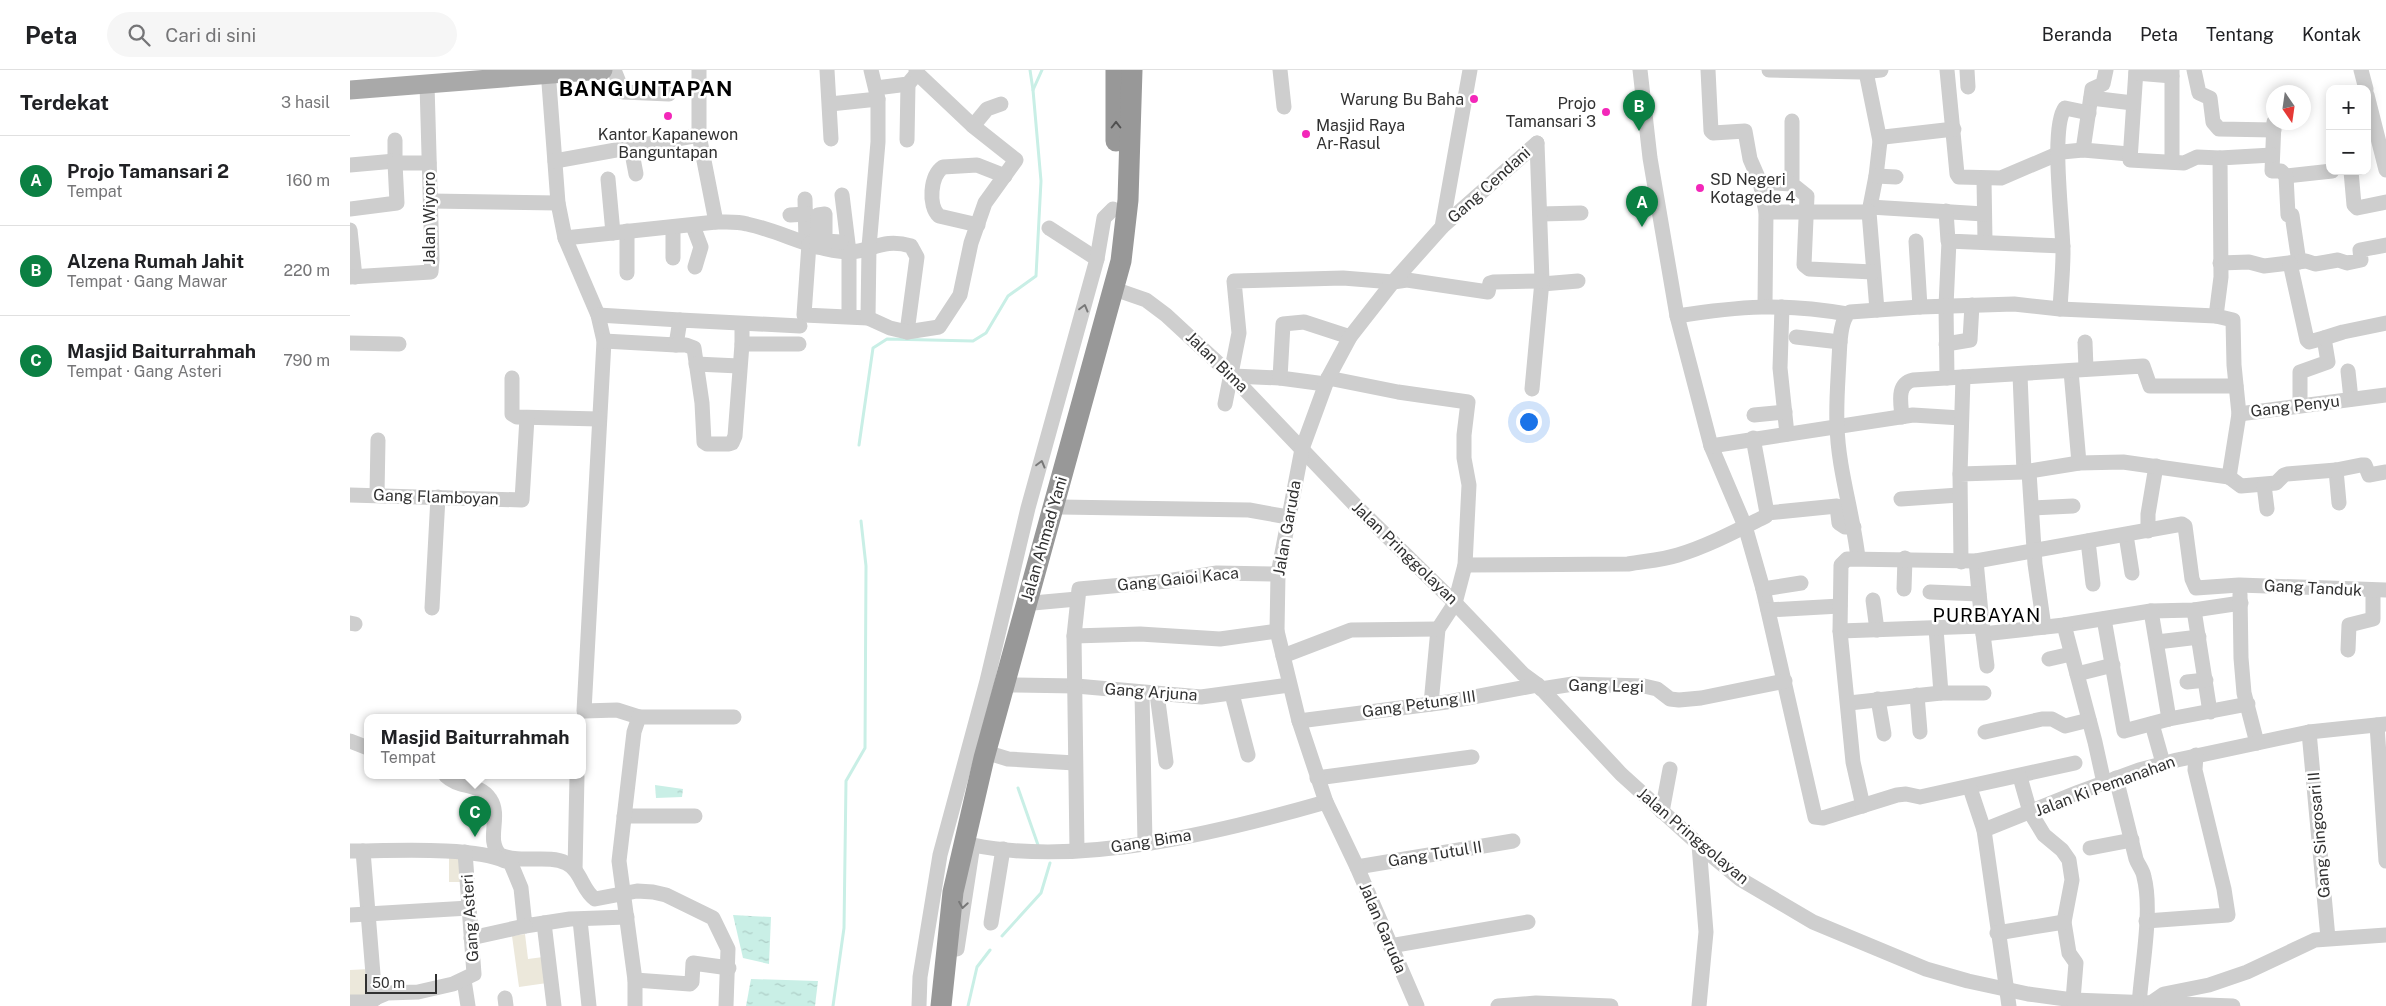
<!DOCTYPE html>
<html lang="id">
<head>
<meta charset="utf-8">
<style>
  :root { --surface:#fff; --page:#f6f6f6; --text:#202124; --muted:#757577; --line:#e0e0e0; --accent:#0b8043 }
  body { margin:0; font-family:"Public Sans",sans-serif; background:var(--page); color:var(--text) }
  .controls { position:absolute; right:15px; top:15px; display:grid; overflow:hidden; border-radius:10px; box-shadow:0 2px 12px #0003 }
  .controls button { width:45px; height:45px; display:grid; place-items:center; padding:0; border:0; border-bottom:1px solid var(--line); background:var(--surface); color:var(--text); font:25px sans-serif }
  .compass { position:absolute; left:1916px; top:15px; width:45px; height:45px; border-radius:50%; background:var(--surface); box-shadow:0 2px 12px #0003; rotate:167deg }
  .scale { position:absolute; left:15px; bottom:12px; width:72px; box-sizing:border-box; padding-left:5px; border:2px solid #313131; border-top:0; font-size:14px; line-height:18px; white-space:nowrap; color:#313131; -webkit-text-stroke:4px #fff; paint-order:stroke }
  .you { position:absolute; left:1178px; top:351px; width:18px; height:18px; margin:-12px; border:4px solid #fff; border-radius:50%; background:#1a73e8; box-shadow:0 0 0 8px #1a73e833 }
  .badge { display:grid; place-items:center; width:32px; height:32px; border-radius:50%; background:var(--accent); color:#fff; font-size:16px; font-weight:700 }
  .pin { position:absolute; translate:-50% -41px; filter:drop-shadow(0 1px 2px #0008) }
  .pin::after { content:''; position:absolute; top:26px; width:18px; height:15px; background:inherit; clip-path:polygon(0 0,100% 0,50% 100%) }
  .popup { position:absolute; left:14px; top:644px; width:222px; height:65px; box-sizing:border-box; display:grid; place-content:center; border-radius:10px; background:var(--surface); filter:drop-shadow(0 1px 4px #0005); font-size:16px; white-space:nowrap; color:var(--muted) }
  .popup b { font-size:19px; color:var(--text) }
  .popup::after { content:''; position:absolute; left:50%; top:100%; margin-left:-10px; border:10px solid transparent; border-top-color:var(--surface) }
  .list { margin:0; padding:0; list-style:none }
  h2 { display:flex; justify-content:space-between; align-items:center; height:65px; margin:0; padding:0 20px; font-size:21px }
  h2 small { font-size:16px; font-weight:400; color:var(--muted) }
  .list li { display:grid; grid-template-columns:32px 1fr auto; gap:15px; align-items:center; box-sizing:border-box; height:90px; padding:0 20px; border-top:1px solid var(--line) }
  .list b { display:block; font-size:19px; white-space:nowrap }
  .list p { margin:0; font-size:16px; white-space:nowrap; color:var(--muted) }
  .list em { font-size:16px; font-style:normal; color:var(--muted) }
  .icon { flex:none; width:28px; height:28px; fill:none; stroke:currentColor; stroke-width:2; stroke-linecap:round; stroke-linejoin:round }
  .map { position:relative; flex:none; width:2036px; height:936px; overflow:hidden }
  header { display:flex; align-items:center; gap:30px; box-sizing:border-box; height:70px; padding:0 25px; background:var(--surface); border-bottom:1px solid var(--line) }
  header strong { font-size:24px }
  nav { display:flex; gap:28px; margin-inline-start:auto; font-size:18px }
  .search { width:350px; height:45px; background:var(--page); display:flex; align-items:center; gap:12px; box-sizing:border-box; padding:0 18px; border-radius:28px; color:var(--muted); font-size:19px }
  main { display:flex }
  aside { flex:1; background:var(--surface) }
  .map>svg:first-child { display:block }
</style>
</head>
<body>
<header>
<strong>Peta</strong>
<div class="search"><svg class="icon" aria-label="search" viewBox="0 0 24 24"><circle cx="10" cy="10" r="6"/><path d="M15 15l6 6"/></svg>Cari di sini</div>
<nav><a>Beranda</a><a>Peta</a><a>Tentang</a><a>Kontak</a></nav>
</header>
<main>
<aside>
<h2>Terdekat<small>3 hasil</small></h2>
<ul class="list">
<li><span class="badge">A</span><div><b>Projo Tamansari 2</b><p>Tempat</p></div><em>160 m</em></li>
<li><span class="badge">B</span><div><b>Alzena Rumah Jahit</b><p>Tempat · Gang Mawar</p></div><em>220 m</em></li>
<li><span class="badge">C</span><div><b>Masjid Baiturrahmah</b><p>Tempat · Gang Asteri</p></div><em>790 m</em></li>
</ul>
</aside>
<div class="map">
<svg width="2036" height="936" viewBox="0 0 2036 936">
  <defs>
    <pattern id="water-ripples" width="26" height="14" patternUnits="userSpaceOnUse" patternTransform="scale(1.25)"><rect width="26" height="14" fill="#c9efe6"/><path d="M2 4q2-2 4 0t4 0M15 11q2-2 4 0t4 0" fill="none" stroke="#adcdc6"/></pattern>
  </defs>
  <rect width="100%" height="100%" fill="#fff"/>
  <g fill="#ece8db">
    <rect x="99" y="788" width="14" height="24"/>
    <path d="M175,864l3,25 15,-2 4,26 -28,4 -7,-51z"/>
    <path d="M19,899l1,26 -20,3v-28z"/>
  </g>
  <g fill="url(#water-ripples)">
    <path d="M305,715l28,4 -1,8 -26,1z"/>
    <path d="M383,845l38,2 -2,47 -26,-6z"/>
    <path d="M401,909l67,2 -3,25h-69z"/>
  </g>
  <g fill="none" stroke-linecap="round" stroke-linejoin="round">
    <g stroke="#c9efe6" stroke-width="3">
      <path d="M680,0l3,20"/>
      <path d="M509,375l14,-97 14,-9 86,2 13,-8 22,-37 28,-20 5,-95 -8,-91 9,-20"/>
      <path d="M668,718l20,57"/>
      <path d="M652,866l39,-43 9,-30"/>
      <path d="M483,936l11,-78 2,-147 19,-33 1,-182 -5,-45"/>
      <path d="M618,936l9,-39 13,-17"/>
    </g>
    <g stroke="#cecece" stroke-width="15">
      <path d="M198,0l10,133 7,35 33,77 6,26 -20,370 33,-1 22,7"/>
      <path d="M264,0l9,22 46,2"/>
      <path d="M349,0v65l17,87"/>
      <path d="M477,0l4,69"/>
      <path d="M930,0l4,37"/>
      <path d="M1290,0l10,88 27,158 34,130 34,80 18,63 52,228 8,1 74,-23 9,-1 14,3 155,-34"/>
      <path d="M1358,0l3,61 2,2 32,-2 5,28 10,23 6,30 -1,93"/>
      <path d="M1419,0l92,2 20,-2"/>
      <path d="M1597,0l10,104 2,3 42,1 61,-26 21,-2"/>
      <path d="M1617,0l1,17"/>
      <path d="M1756,0l-3,14 -11,5 -9,61 46,4"/>
      <path d="M1786,0l-6,90 54,3 13,-6 23,1"/>
      <path d="M1844,0l5,23 11,5 3,24 6,7 55,1"/>
      <path d="M2011,0l5,19"/>
      <path d="M1516,2l14,69 -4,35 -7,36 8,98"/>
      <path d="M1786,3l36,3"/>
      <path d="M526,18l32,-4 6,-7"/>
      <path d="M2017,25l19,75"/>
      <path d="M1741,28l42,5"/>
      <path d="M480,34l48,-5"/>
      <path d="M1442,51v63l15,12 -3,69 5,4 64,3"/>
      <path d="M1924,52l-2,49h9l5,5 46,-5"/>
      <path d="M623,56l14,-17 14,-5"/>
      <path d="M557,70l1,-56"/>
      <path d="M1530,71l4,-4 70,-8"/>
      <path d="M281,78l5,26"/>
      <path d="M205,91l144,-26"/>
      <path d="M1822,92v-92"/>
      <path d="M45,93v-23"/>
      <path d="M0,95l45,-4"/>
      <path d="M2001,101l3,34 3,3 29,-6"/>
      <path d="M1526,106l20,1"/>
      <path d="M1936,106l2,39h4l7,47"/>
      <path d="M258,109l5,54"/>
      <path d="M1634,109l1,62"/>
      <path d="M1410,112l32,2"/>
      <path d="M492,125l7,57v64"/>
      <path d="M455,129l1,44"/>
      <path d="M81,131l127,2"/>
      <path d="M1520,137l114,7"/>
      <path d="M0,139l47,-6 -2,-40h34"/>
      <path d="M1596,141l2,30 115,5"/>
      <path d="M1416,142h103"/>
      <path d="M1190,144l41,-1"/>
      <path d="M440,145l17,-1"/>
      <path d="M628,155l-39,-9c-11,-10 -9,-40 4,-49l34,-2 28,11"/>
      <path d="M343,156l8,21 -6,20"/>
      <path d="M323,157v31"/>
      <path d="M1092,157l95,-84"/>
      <path d="M699,158l48,31"/>
      <path d="M0,160l5,47"/>
      <path d="M277,161v42"/>
      <path d="M215,168l151,-16c11,0 21,-1 31,2 34,7 65,26 100,28 24,1 34,-15 64,-6l6,11 -10,75"/>
      <path d="M1566,171l4,66"/>
      <path d="M459,174l-5,71 64,3 22,10 17,4 32,-5 21,-32 11,-52 14,-40 31,-43 -43,-34 -55,-52 -2,-4"/>
      <path d="M467,177l1,-32 7,-1v27l16,1"/>
      <path d="M1870,193l29,-1 15,4 42,-5 9,3 23,-4 9,3 14,-3 -1,-10 26,-5"/>
      <path d="M1940,193l17,77 2,2 15,-4 4,24 -28,10v33"/>
      <path d="M0,207l81,-5 1,-13 -5,-175"/>
      <path d="M1192,214l36,-3"/>
      <path d="M770,221l26,9 20,15 65,60 125,131 99,97 68,71 15,11 83,89 85,77 34,28 73,43 113,47 42,12 60,13 45,6 160,6"/>
      <path d="M1432,237l-2,61 7,66"/>
      <path d="M1710,239c1,-19 3,-38 3,-57 0,-28 -13,-125 2,-144l24,5"/>
      <path d="M248,245l82,5"/>
      <path d="M1327,246c64,-10 105,-13 170,-2"/>
      <path d="M1866,246l5,-39 -1,-119 52,-3"/>
      <path d="M518,248l1,-71 9,-105v-43l-7,-29"/>
      <path d="M1446,267l44,5"/>
      <path d="M1974,268l19,-6 43,-9"/>
      <path d="M254,271l72,4 4,-25 120,6"/>
      <path d="M1735,272l1,27"/>
      <path d="M0,273l49,1"/>
      <path d="M392,274h57"/>
      <path d="M1596,274l24,-4 2,-35"/>
      <path d="M326,275h10l8,3 8,55 2,39 3,2h22l3,-1 3,-7 7,-92v-20"/>
      <path d="M346,294l43,2"/>
      <path d="M1721,301l8,92"/>
      <path d="M1998,301l3,28"/>
      <path d="M1670,305l4,97"/>
      <path d="M883,306l47,2 45,6"/>
      <path d="M162,308v36l5,3 82,2"/>
      <path d="M930,308l3,-54 21,-2 46,15"/>
      <path d="M978,308l70,14 70,10 -4,33v23l5,27 -4,80 -10,38 -17,26 -7,75"/>
      <path d="M1597,308l-1,-72 3,-65"/>
      <path d="M1182,319l10,-108 -5,-138"/>
      <path d="M875,334l14,-71 -5,-52 109,-3 50,4 14,-2 81,12 2,-9 3,-1 49,-1"/>
      <path d="M1889,344l147,-19"/>
      <path d="M1404,345l31,-3"/>
      <path d="M1552,347c-1,-14 -6,-33 11,-37l230,-14 7,20h86"/>
      <path d="M1361,376l202,-31 48,3"/>
      <path d="M1986,400l3,33"/>
      <path d="M1679,402l6,92 9,63"/>
      <path d="M1610,404l3,-97"/>
      <path d="M1879,407l12,9 35,-3 8,-8 3,-1 49,-4 25,-5h4l4,10 17,-3"/>
      <path d="M1914,415l3,24"/>
      <path d="M27,424l1,-54"/>
      <path d="M0,425l172,5 5,-82"/>
      <path d="M1551,429l58,-4"/>
      <path d="M710,437l189,3 39,7"/>
      <path d="M1682,438l41,-2"/>
      <path d="M1417,443l70,-7 2,17 6,4h9"/>
      <path d="M1798,461v-17l8,-48"/>
      <path d="M1776,465l6,38"/>
      <path d="M1738,471l5,43"/>
      <path d="M1508,488c-5,-45 -20,-88 -21,-133 -1,-22 1,-44 2,-66 1,-13 0,-39 11,-47l70,-5 94,-3 46,5 156,7 17,4 1,45 5,49 -10,63"/>
      <path d="M1626,491l7,73 81,-9 87,-14 43,-1 47,-7"/>
      <path d="M1611,492l-1,-88 64,-2 55,-9 44,-1 106,15"/>
      <path d="M1115,495l163,-1c17,-3 34,-4 50,-9 30,-9 60,-25 88,-39l1,-3 -14,-75"/>
      <path d="M1413,519l38,-6"/>
      <path d="M1554,519l1,-31"/>
      <path d="M1580,522l49,2"/>
      <path d="M1890,524l1,64 3,35 13,50"/>
      <path d="M1523,530l4,30"/>
      <path d="M683,533l44,-4"/>
      <path d="M82,538l6,-111"/>
      <path d="M1418,540l72,-4"/>
      <path d="M1844,540l16,102"/>
      <path d="M1801,541l18,108"/>
      <path d="M1754,549l20,112 45,-12 79,-15"/>
      <path d="M0,553l5,1"/>
      <path d="M1714,555l31,117 9,41"/>
      <path d="M1586,559l5,64"/>
      <path d="M1490,561l142,-5"/>
      <path d="M1633,564l4,32"/>
      <path d="M724,566l66,-2 80,5 57,-8"/>
      <path d="M1807,572l42,-5"/>
      <path d="M1998,580l1,-25 24,-6v-28"/>
      <path d="M933,586l68,-26 87,-1"/>
      <path d="M1699,589l22,-5"/>
      <path d="M1727,604l36,-9"/>
      <path d="M1837,612l19,-2"/>
      <path d="M663,615l63,1 125,11 88,-12"/>
      <path d="M1191,619l32,-5 71,2 13,3 13,10 9,1 22,-2 84,-17"/>
      <path d="M792,623l3,150"/>
      <path d="M807,624l9,68"/>
      <path d="M882,624l16,61"/>
      <path d="M1567,625l3,37"/>
      <path d="M1528,629l6,35"/>
      <path d="M1499,633l92,-10h43"/>
      <path d="M949,651l148,-19 91,-17"/>
      <path d="M1802,654l11,39"/>
      <path d="M2027,655l9,136"/>
      <path d="M1635,662l57,-13h10l13,7 24,-6"/>
      <path d="M1959,662l19,206"/>
      <path d="M0,671l18,7"/>
      <path d="M645,685l13,4 67,4"/>
      <path d="M96,706c12,12 34,7 44,23 12,18 -5,40 10,56 22,9 47,-1 66,8 15,7 16,27 29,36l42,-8 16,1 13,3 47,23 15,31 -2,57"/>
      <path d="M1670,707l10,35 14,23 18,15 7,10 3,20 -8,42 5,31 7,10 -3,37"/>
      <path d="M967,708l155,-21"/>
      <path d="M1766,708l20,81c2,6 7,11 8,18 9,34 -3,93 -5,129"/>
      <path d="M1620,718l14,42 25,176"/>
      <path d="M1513,736l-10,-44 -13,-131 1,-66 6,-6 129,2 206,-37 3,2 7,53 4,9 43,-3 147,5"/>
      <path d="M1312,742l8,-43"/>
      <path d="M274,746h71"/>
      <path d="M1634,760l95,-38 60,-22 38,-10 132,-28 77,-8"/>
      <path d="M623,775c108,22 248,-13 353,-43"/>
      <path d="M1349,775l7,87 -7,74"/>
      <path d="M1740,778l42,-8"/>
      <path d="M727,780l-3,-214 5,-47 88,-8 50,-8 61,1"/>
      <path d="M0,781c37,0 124,-5 155,10"/>
      <path d="M13,781l12,148"/>
      <path d="M162,789l-1,5 10,24 4,38 45,-7 57,-2"/>
      <path d="M1007,797l156,-26"/>
      <path d="M225,800l2,-94"/>
      <path d="M0,845l119,-7"/>
      <path d="M230,850l9,86"/>
      <path d="M1796,851l82,-6 -4,-26 -29,-119 1,-15"/>
      <path d="M194,853l10,83"/>
      <path d="M641,853l12,-74"/>
      <path d="M1647,863l67,-11"/>
      <path d="M121,868l54,-12"/>
      <path d="M1040,876l138,-24"/>
      <path d="M607,879l15,-98"/>
      <path d="M114,910l4,26"/>
      <path d="M285,910l55,4 2,-2 1,-19 36,5"/>
      <path d="M155,928l1,8"/>
      <path d="M0,932h16l21,-9 31,-1 35,-8 21,-10 -9,-122"/>
      <path d="M1801,933l13,-9 45,-9 38,-13 68,-32 71,-5"/>
      <path d="M285,936v-26l-16,-119 15,-129 5,-15h95"/>
      <path d="M569,936l1,-29 20,-122 47,-174 41,-173 69,-249 7,-41 9,-9"/>
      <path d="M1067,936l-60,-139 -31,-65 -27,-81 -22,-90 1,-57 24,-125 26,-71 22,-41 43,-55 49,-55 28,-157"/>
      <path d="M1148,936l38,-3 75,3"/>
    </g>
    <path stroke="#a9a9a9" stroke-width="19" d="M0,20l253,-20"/>
    <g stroke="#989898" stroke-width="21">
      <path d="M766,71v-71"/>
      <path d="M591,936l12,-114 31,-134 137,-497 7,-61 4,-130"/>
    </g>
  </g>
  <defs><path id="oneway-chevron" d="M-2-3.5L2.5 0L-2 3.5" fill="none" stroke-width="1.6" stroke-linecap="round" stroke-linejoin="round" transform="scale(1.25)"/></defs>
  <use stroke="#505050" href="#oneway-chevron" transform="translate(766 55) rotate(-90)"/>
  <g stroke="#787878">
    <use href="#oneway-chevron" transform="translate(734 238) rotate(-75)"/>
    <use href="#oneway-chevron" transform="translate(691 394) rotate(-75)"/>
    <use href="#oneway-chevron" transform="translate(613 835) rotate(99)"/>
  </g>
  <g fill="#f327b9" stroke="#fff" stroke-width="2">
    <circle cx="1124" cy="29" r="5"/>
    <circle cx="1256" cy="42" r="5"/>
    <circle cx="318" cy="46" r="5"/>
    <circle cx="956" cy="64" r="5"/>
    <circle cx="1350" cy="118" r="5"/>
  </g>
  <g text-anchor="middle" dominant-baseline="central" stroke-width="5" stroke-linejoin="round" paint-order="stroke">
    <g font-size="16" fill="#313131" stroke="#fff" text-anchor="end">
      <text x="1114" y="29">Warung Bu Baha</text>
      <text x="1246" y="33">Projo<tspan x="1246" dy="18">Tamansari 3</tspan></text>
      <text x="966" y="55" text-anchor="start">Masjid Raya<tspan x="966" dy="18">Ar-Rasul</tspan></text>
      <text x="318" y="64" text-anchor="middle">Kantor Kapanewon<tspan x="318" dy="18">Banguntapan</tspan></text>
      <text x="1360" y="109" text-anchor="start">SD Negeri<tspan x="1360" dy="18">Kotagede 4</tspan></text>
    </g>
    <g font-size="16" fill="#313131" stroke="#fff">
      <text transform="translate(1139 115) rotate(-42)">Gang Cendani</text>
      <text transform="translate(79 148) rotate(-90)">Jalan Wiyoro</text>
      <text transform="translate(867 292) rotate(44)">Jalan Bima</text>
      <text transform="translate(1945 336) rotate(-7)">Gang Penyu</text>
      <text transform="translate(86 427) rotate(2)">Gang Flamboyan</text>
      <text transform="translate(937 458) rotate(-80)">Jalan Garuda</text>
      <text transform="translate(694 469) rotate(-74)">Jalan Ahmad Yani</text>
      <text transform="translate(1055 483) rotate(44)">Jalan Pringgolayan</text>
      <text transform="translate(828 509) rotate(-6)">Gang Gaioi Kaca</text>
      <text transform="translate(1963 518) rotate(3)">Gang Tanduk</text>
      <text transform="translate(1256 616) rotate(1)">Gang Legi</text>
      <text transform="translate(801 622) rotate(4)">Gang Arjuna</text>
      <text transform="translate(1069 634) rotate(-8)">Gang Petung III</text>
      <text transform="translate(1755 716) rotate(-20)">Jalan Ki Pemanahan</text>
      <text transform="translate(1969 765) rotate(-95)">Gang Singosari II</text>
      <text transform="translate(1343 766) rotate(40)">Jalan Pringgolayan</text>
      <text transform="translate(801 771) rotate(-9)">Gang Bima</text>
      <text transform="translate(1085 784) rotate(-9)">Gang Tutul II</text>
      <text transform="translate(120 848) rotate(-94)">Gang Asteri</text>
      <text transform="translate(1033 858) rotate(67)">Jalan Garuda</text>
    </g>
    <g font-size="19" letter-spacing="1" fill="#000" stroke="#fff">
      <text x="1637" y="545">PURBAYAN</text>
    </g>
    <g font-size="21" font-weight="bold" letter-spacing="1" fill="#000" stroke="#fff">
      <text x="296" y="18">BANGUNTAPAN</text>
    </g>
  </g>
</svg>
<div class="controls">
<button>+</button>
<button>−</button>
</div>
<svg class="compass" viewBox="-18 -18 36 36"><path d="M0-13l5 13h-10z" fill="#e53935"/><path d="M0 13l5-13h-10z" fill="#757577"/></svg>
<div class="scale">50 m</div>
<div class="you"></div>
<div class="pin badge" style="left:1292px;top:157px">A</div>
<div class="pin badge" style="left:1289px;top:61px">B</div>
<div class="pin badge" style="left:125px;top:767px">C</div>
<div class="popup"><b>Masjid Baiturrahmah</b>Tempat</div>
</div>
</main>
</body>
</html>
